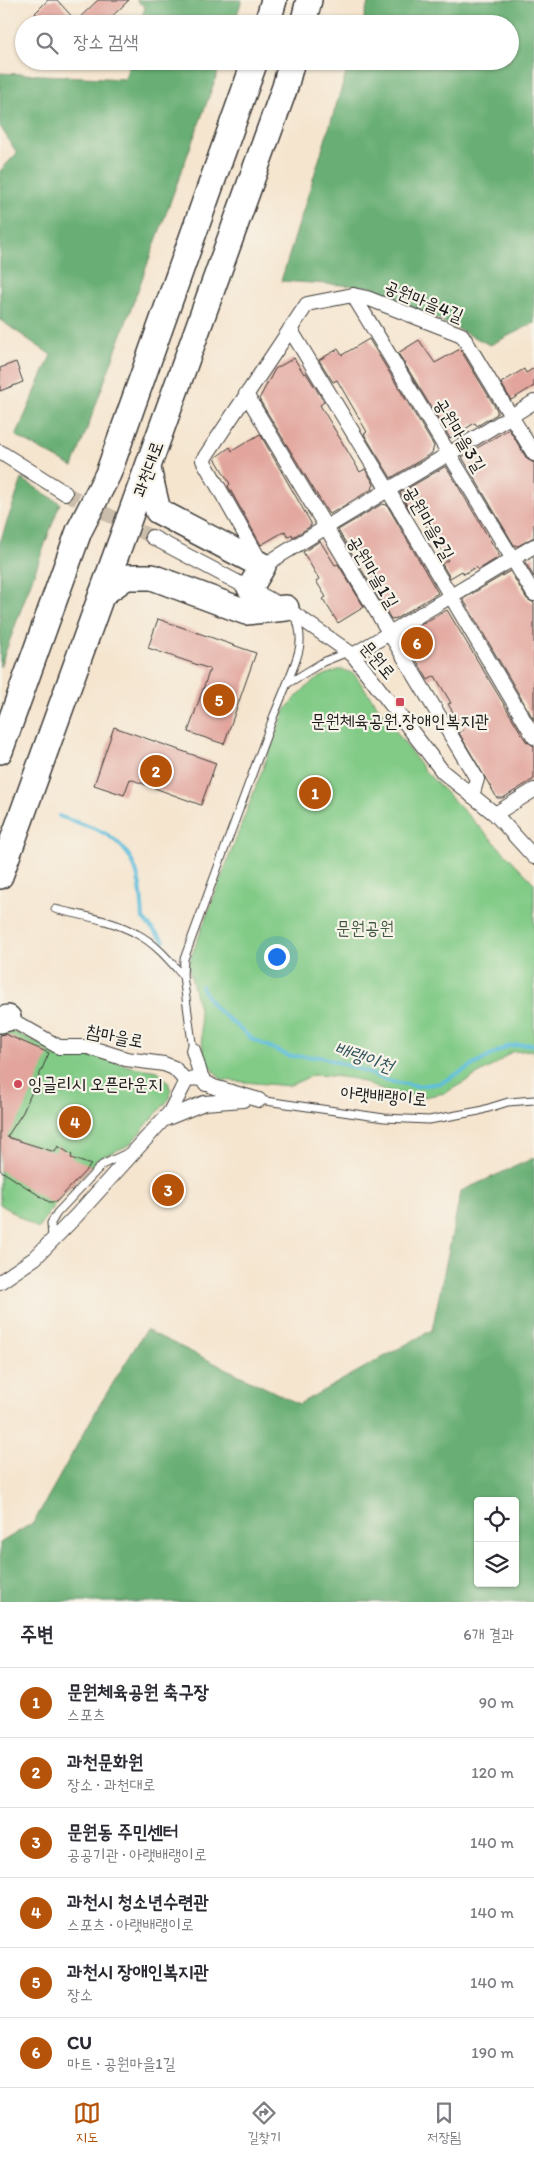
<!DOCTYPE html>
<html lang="ko">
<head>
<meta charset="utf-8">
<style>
  :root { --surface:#fff; --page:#f2f2f3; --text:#2b2b33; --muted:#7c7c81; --line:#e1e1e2; --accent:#b45309 }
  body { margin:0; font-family:Itim,"Poor Story",sans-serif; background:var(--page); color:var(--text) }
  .controls { position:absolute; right:15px; bottom:15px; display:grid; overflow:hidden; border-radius:5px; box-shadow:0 1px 4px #0004 }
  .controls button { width:45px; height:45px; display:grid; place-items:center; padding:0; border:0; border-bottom:1px solid var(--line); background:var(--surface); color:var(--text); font:25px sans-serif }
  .you { position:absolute; left:276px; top:956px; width:18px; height:18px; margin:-12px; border:4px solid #fff; border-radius:50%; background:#1a73e8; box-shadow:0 0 0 8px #1a73e833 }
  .badge { display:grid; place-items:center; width:32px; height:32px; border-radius:50%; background:var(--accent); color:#fff; font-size:16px; font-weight:700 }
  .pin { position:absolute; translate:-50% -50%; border:2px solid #fff; box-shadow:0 1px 5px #0006 }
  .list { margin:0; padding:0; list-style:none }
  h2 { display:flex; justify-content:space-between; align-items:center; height:65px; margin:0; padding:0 20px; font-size:21px }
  h2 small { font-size:16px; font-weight:400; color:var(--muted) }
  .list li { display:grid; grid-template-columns:32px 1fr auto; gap:15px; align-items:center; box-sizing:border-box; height:70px; padding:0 20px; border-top:1px solid var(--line) }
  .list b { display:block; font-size:19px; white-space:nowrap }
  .list p { margin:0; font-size:16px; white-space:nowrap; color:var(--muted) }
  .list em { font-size:16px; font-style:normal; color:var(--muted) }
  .icon { flex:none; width:28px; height:28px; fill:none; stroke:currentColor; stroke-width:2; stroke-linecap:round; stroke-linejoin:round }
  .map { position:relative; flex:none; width:534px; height:1602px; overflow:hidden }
  .search { position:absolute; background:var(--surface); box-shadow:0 1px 4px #0004; left:15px; right:15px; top:15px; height:55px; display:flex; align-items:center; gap:12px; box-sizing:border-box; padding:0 18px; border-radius:28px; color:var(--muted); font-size:19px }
  .sheet { height:485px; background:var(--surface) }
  nav { display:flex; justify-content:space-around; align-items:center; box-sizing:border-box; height:70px; border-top:1px solid var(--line); background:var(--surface); font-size:14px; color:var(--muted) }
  nav a { display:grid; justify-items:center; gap:2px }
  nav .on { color:var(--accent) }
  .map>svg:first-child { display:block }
</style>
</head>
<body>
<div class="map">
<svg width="534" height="1602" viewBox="0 0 534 1602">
  <rect width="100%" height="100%" fill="#f7f3e8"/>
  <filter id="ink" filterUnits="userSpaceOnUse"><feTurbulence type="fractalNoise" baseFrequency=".02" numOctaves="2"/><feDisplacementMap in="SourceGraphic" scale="10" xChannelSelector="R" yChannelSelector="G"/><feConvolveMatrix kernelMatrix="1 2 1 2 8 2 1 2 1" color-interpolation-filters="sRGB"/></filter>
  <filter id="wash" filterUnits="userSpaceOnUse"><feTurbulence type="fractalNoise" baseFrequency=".0096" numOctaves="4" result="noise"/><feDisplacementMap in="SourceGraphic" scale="20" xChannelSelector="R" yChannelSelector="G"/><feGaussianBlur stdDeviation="1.12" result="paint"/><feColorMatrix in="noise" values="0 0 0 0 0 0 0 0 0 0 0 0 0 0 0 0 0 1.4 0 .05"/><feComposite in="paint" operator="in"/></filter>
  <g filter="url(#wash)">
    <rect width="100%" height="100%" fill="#f5e5cf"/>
    <g fill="#82cb87" stroke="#4f7452">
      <path d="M342,669l12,5 71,97 109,112v170l-3,-3 -20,2 -15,12 -51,29 -21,4 -38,-5 -30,-13 -24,-3 -19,-1 -24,11 -67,-6 -18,-20 -5,-51 -11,-44 97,-255c19,-22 28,-33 57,-41z"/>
      <path d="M0,1026l60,26 31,2 37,12 30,5 10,11 3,9 -1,7 -41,47 -32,14 -8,9 -33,34 -18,27 -38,-25z"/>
    </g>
    <g fill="#69af74" stroke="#426648" fill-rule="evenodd">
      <path d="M136,0h106l-8,24h-94l5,-17z"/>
      <path d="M369,0h165v323l-44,22 -118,-58 -91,-6 69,-220h160v-37h-148z"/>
      <path d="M130,61h92l-149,406 -57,-31 35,-81 -51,-35v-149l17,-18 -17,-27v-53l125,6z"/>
      <path d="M22,479l38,24 -60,164v-125z"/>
      <path d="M534,1158v444h-534v-59l34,-21 66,-118 46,-74 153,74 133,-74 29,-139zM478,1501h37v82h-37z"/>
    </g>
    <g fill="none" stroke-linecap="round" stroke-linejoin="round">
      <g stroke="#5ebedc" stroke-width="4">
        <path d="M59,816c15,6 33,10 47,18 33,20 35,50 37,85l21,22"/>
        <path d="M201,986l12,20 39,33 37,17 32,1 38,12 29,12 30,5 23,-3 67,-37 22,-2 4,1"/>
      </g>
    </g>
    <g id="blocks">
      <g fill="#e2a49c">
        <path d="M48,0h9l19,21 22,-21h31l-25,24h-59l-10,-11z"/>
        <path d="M369,339l65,107 -2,7 -41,25 -27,-44 3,-2 -30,-52 -4,2 -14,-22 19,-11 4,6z"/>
        <path d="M419,340l16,23 25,-14 37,61v4l-20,12 -2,-3 -25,15 -52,-85z"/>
        <path d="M294,358l10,16 2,-1 12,19 6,10 -4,3 40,67 5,-3 9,15 -2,5 -42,25 -2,-1 -69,-114 16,-30z"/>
        <path d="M16,362l7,20 -23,9v-23z"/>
        <path d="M534,368v18l-23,14 -10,-17 23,-14 2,4z"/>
        <path d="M509,429l18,30 7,4v74l-16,9 -4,-1 -52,-88z"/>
        <path d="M260,434l51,89v3l-18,11 -1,-3 -4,3 -3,-6 -24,14 -33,-59 2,-2 -15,-26 15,-11 2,4z"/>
        <path d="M446,466l53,89v2l-21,13 -2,-3 -12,7 -2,-3 -12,7 -8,-14 6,-4 -33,-52 -5,3 -10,-18z"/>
        <path d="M382,504l5,1 51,88 -41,25 -6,1 -53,-89z"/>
        <path d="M320,541l15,24 3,-1 26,43 -26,16 -15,-24 3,-2 -10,-16 3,-2 -16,-27z"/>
        <path d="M534,556v21l-9,-15z"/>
        <path d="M510,571l17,28 7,4v117l-71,-121z"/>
        <path d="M447,610l79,131 8,5v33l-31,19h-6l-38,-65 5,-3 -16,-26 3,-1 -16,-27 -7,4 -25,-43 3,-4z"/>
        <path d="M158,619l98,34 -32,91 -36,-12 22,-63 -62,-21z"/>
        <path d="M114,727l102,36 -15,42 -71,-26 -6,16 -30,-10z"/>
        <path d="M5,1034l44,19 -26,59 -16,25 48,15 3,-6 14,9 -1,3 20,7 -35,37h-7l-49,-32v-135z"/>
      </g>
    </g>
  </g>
  <g filter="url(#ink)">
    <use href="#blocks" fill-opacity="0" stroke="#3d3a37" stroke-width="1"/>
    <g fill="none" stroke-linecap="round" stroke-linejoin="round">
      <path stroke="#cabdab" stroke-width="14" stroke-dasharray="14 7" stroke-linecap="butt" d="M65,493l87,44"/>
      <defs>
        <g id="lane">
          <path d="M287,684c9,-25 19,-39 9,-66"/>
          <path d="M55,909c28,7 57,11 82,25 18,9 33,27 46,42"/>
          <path d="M193,1050l-10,-74 1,-17 90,-244 13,-31 36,-22 25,-10"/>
          <path d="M259,1100l125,18 45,2 50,-9 29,-9 26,-2"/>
          <path d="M52,1239l-1,-16 6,-10 45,-48 27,-13"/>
        </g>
        <g id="street">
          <path d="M353,295l181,299"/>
          <path d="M290,329l98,161 146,247"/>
          <path d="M246,394l231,385 -5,17"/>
          <path d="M534,402c-90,56 -182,108 -271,164l-60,-106 104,-156 46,-9 14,3 95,37 72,119"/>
          <path d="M0,452l65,41"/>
          <path d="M152,537l134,71 67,47 90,117 52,42 39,43"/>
          <path d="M353,655l181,-109"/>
          <path d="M495,814l39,-24"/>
          <path d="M8,1018l51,29h29l38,12 38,5 10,4 12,13"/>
          <path d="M193,1050l8,26 5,8"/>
          <path d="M165,1119l39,-16 39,-3"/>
          <path d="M0,1282l35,-24 42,-43 93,-103 16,-31 7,-3 7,1 14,8 45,13"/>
        </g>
        <g id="highway">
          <path d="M267,24l7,-24"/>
          <path d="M303,24l6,-24"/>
          <path d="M148,469l10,42 105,55 -13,22"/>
          <path d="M102,594l24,-17h26l94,35 40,-4"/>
          <path d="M0,751l79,-220 29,-57 147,-413"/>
          <path d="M0,876l285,-789 7,-26"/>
          <path d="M0,1020l8,-2"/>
        </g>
      </defs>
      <use href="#lane" stroke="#3d3a37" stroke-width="9"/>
      <use href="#street" stroke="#3d3a37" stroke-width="16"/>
      <use href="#highway" stroke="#3d3a37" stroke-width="28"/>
      <use href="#lane" stroke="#fff" stroke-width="7"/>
      <use href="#street" stroke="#fff" stroke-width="14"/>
      <use href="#highway" stroke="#fff" stroke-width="25"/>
    </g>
  </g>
  <g fill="#d1495b" stroke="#f7f3e8" stroke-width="2">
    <rect x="395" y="697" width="10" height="10" rx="2.5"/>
    <circle cx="18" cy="1084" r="5"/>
  </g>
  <g text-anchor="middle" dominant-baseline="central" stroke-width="4.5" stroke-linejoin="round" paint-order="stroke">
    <g font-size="18" fill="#1c1c1c" stroke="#f7f3e8">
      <text transform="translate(424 301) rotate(22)">공원마을4길</text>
      <text transform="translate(460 435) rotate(59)">공원마을3길</text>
      <text transform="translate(148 469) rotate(-70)">과천대로</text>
      <text transform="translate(429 523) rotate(60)">공원마을2길</text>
      <text transform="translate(373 572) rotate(59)">공원마을1길</text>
      <text transform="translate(378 660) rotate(50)">문원로</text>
      <text transform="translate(115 1036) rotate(11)">참마을로</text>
      <text transform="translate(384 1096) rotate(5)">아랫배랭이로</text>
    </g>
    <g font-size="18" fill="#1c1c1c" stroke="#f7f3e8">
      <text x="400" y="721">문원체육공원.장애인복지관</text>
      <text x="28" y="1084" text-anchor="start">잉글리시 오픈라운지</text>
    </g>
    <g font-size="18" fill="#405941" stroke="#f7f3e8">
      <text x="365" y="928">문원공원</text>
    </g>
    <g font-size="19" font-style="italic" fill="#33555f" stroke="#f7f3e8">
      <text transform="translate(364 1057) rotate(19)">배랭이천</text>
    </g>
  </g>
</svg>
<div class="controls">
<button><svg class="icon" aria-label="locate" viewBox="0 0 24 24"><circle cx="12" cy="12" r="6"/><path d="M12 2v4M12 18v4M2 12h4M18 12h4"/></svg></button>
<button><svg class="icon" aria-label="layers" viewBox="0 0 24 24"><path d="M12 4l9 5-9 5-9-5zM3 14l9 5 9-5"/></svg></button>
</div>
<div class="you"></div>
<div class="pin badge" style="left:315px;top:793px">1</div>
<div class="pin badge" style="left:156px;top:771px">2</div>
<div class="pin badge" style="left:168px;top:1190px">3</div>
<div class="pin badge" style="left:75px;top:1122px">4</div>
<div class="pin badge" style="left:219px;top:700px">5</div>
<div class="pin badge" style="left:417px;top:643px">6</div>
<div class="search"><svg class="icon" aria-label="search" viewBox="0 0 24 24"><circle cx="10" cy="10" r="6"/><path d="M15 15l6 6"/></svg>장소 검색</div>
</div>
<section class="sheet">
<h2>주변<small>6개 결과</small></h2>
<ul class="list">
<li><span class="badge">1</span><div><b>문원체육공원 축구장</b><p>스포츠</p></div><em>90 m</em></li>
<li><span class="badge">2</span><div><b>과천문화원</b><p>장소 · 과천대로</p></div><em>120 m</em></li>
<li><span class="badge">3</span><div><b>문원동 주민센터</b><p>공공기관 · 아랫배랭이로</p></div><em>140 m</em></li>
<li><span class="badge">4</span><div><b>과천시 청소년수련관</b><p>스포츠 · 아랫배랭이로</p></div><em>140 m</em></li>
<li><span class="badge">5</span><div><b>과천시 장애인복지관</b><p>장소</p></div><em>140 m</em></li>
<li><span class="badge">6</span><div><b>CU</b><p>마트 · 공원마을1길</p></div><em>190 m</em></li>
</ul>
</section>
<nav>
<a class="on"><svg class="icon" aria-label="map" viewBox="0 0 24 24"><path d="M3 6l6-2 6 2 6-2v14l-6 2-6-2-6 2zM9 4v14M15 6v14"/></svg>지도</a>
<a><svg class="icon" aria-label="directions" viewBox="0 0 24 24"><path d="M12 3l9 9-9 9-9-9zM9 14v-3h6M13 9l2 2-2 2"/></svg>길찾기</a>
<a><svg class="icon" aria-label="saved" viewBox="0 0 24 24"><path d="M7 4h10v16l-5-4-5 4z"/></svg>저장됨</a>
</nav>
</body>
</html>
